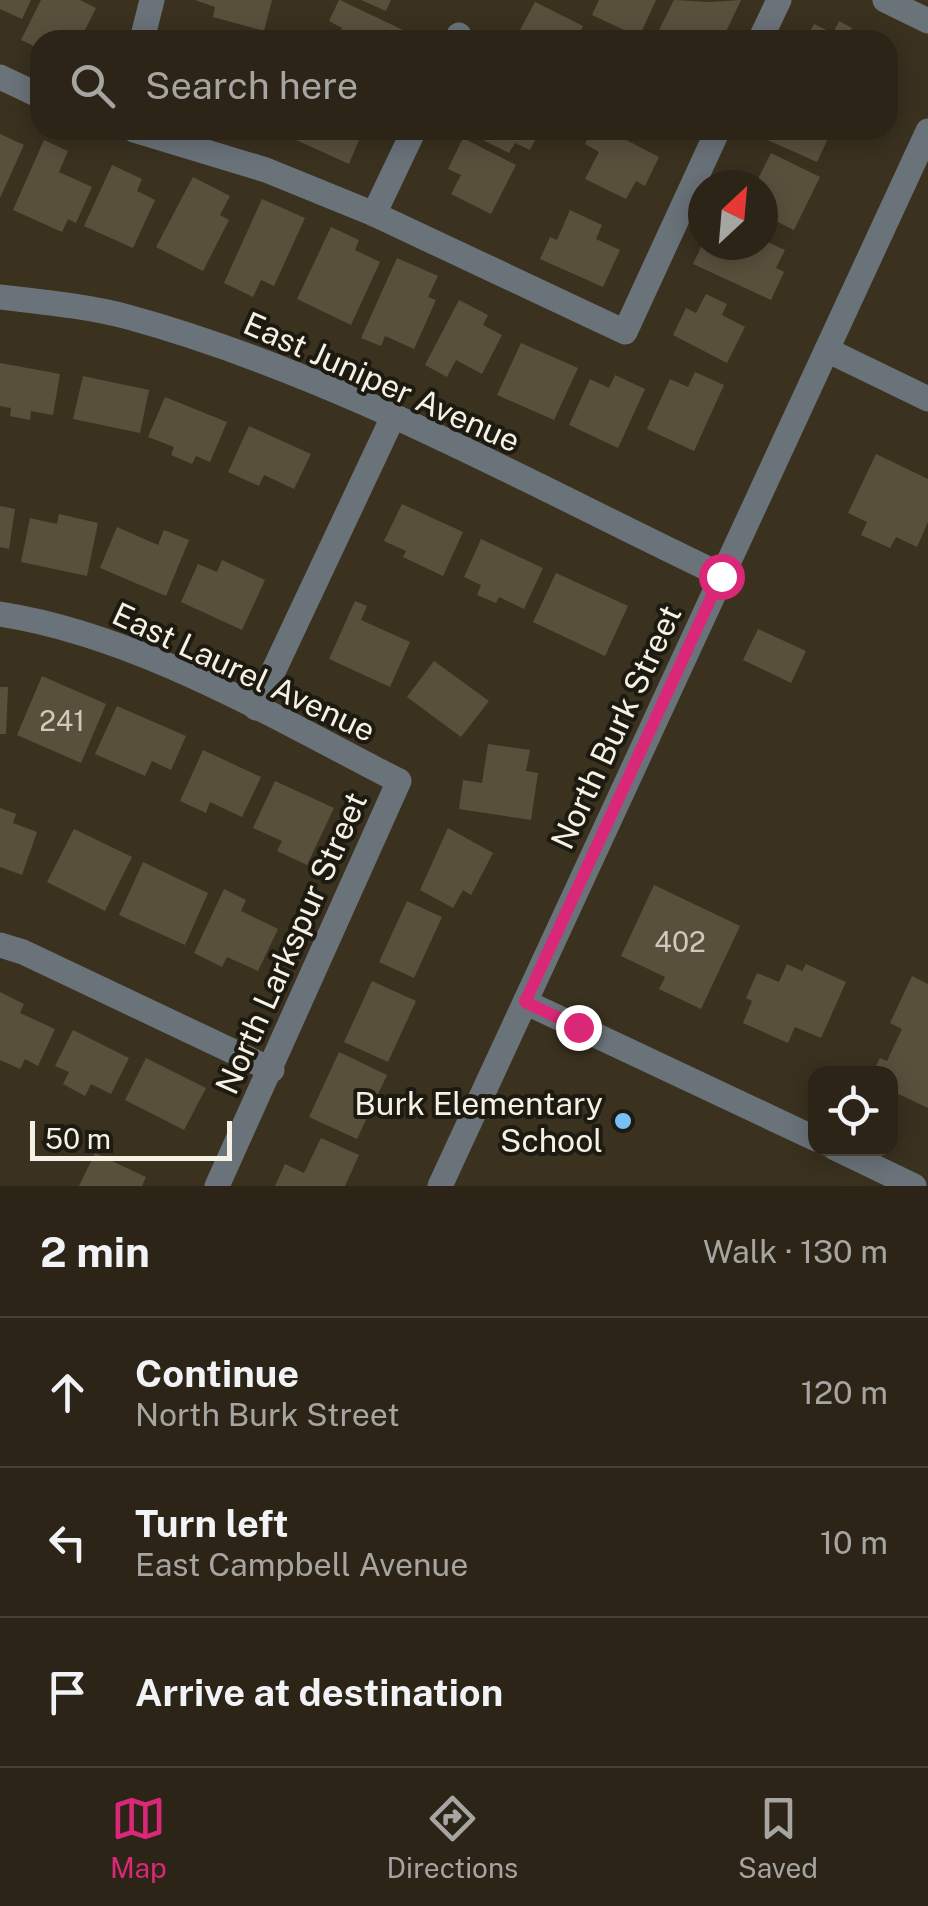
<!DOCTYPE html>
<html lang="en">
<head>
<meta charset="utf-8">
<style>
  :root { --surface:#2c2517; --page:#342d20; --text:#f1f3f6; --muted:#a6a5a1; --line:#484236; --accent:#db2777 }
  body { margin:0; font-family:"Public Sans",sans-serif; background:var(--page); color:var(--text) }
  .controls { position:absolute; right:30px; bottom:30px; display:grid; overflow:hidden; border-radius:20px; box-shadow:0 5px 25px #0003 }
  .controls button { width:90px; height:90px; display:grid; place-items:center; padding:0; border:0; border-bottom:2px solid var(--line); background:var(--surface); color:var(--text); font:50px sans-serif }
  .compass { position:absolute; left:688px; top:170px; width:90px; height:90px; border-radius:50%; background:var(--surface); box-shadow:0 5px 25px #0003; rotate:26deg }
  .scale { position:absolute; left:30px; bottom:25px; width:202px; box-sizing:border-box; padding-left:10px; border:5px solid #f6f1e5; border-top:0; font-size:28px; line-height:35px; white-space:nowrap; color:#f6f1e5; -webkit-text-stroke:8px #1d1a11; paint-order:stroke }
  .stop { position:absolute; width:30px; height:30px; margin:-22px; border:8px solid #db2777; border-radius:50%; background:#fff }
  .stop.end { background:#db2777; border-color:#fff; box-shadow:0 2px 10px #0008 }
  .list { margin:0; padding:0; list-style:none }
  h2 { display:flex; justify-content:space-between; align-items:center; height:130px; margin:0; padding:0 40px; font-size:42px }
  h2 small { font-size:32px; font-weight:400; color:var(--muted) }
  .list li { display:grid; grid-template-columns:65px 1fr auto; gap:30px; align-items:center; box-sizing:border-box; height:150px; padding:0 40px; border-top:2px solid var(--line) }
  .list b { display:block; font-size:38px; white-space:nowrap }
  .list p { margin:0; font-size:32px; white-space:nowrap; color:var(--muted) }
  .list em { font-size:32px; font-style:normal; color:var(--muted) }
  .icon { flex:none; width:55px; height:55px; fill:none; stroke:currentColor; stroke-width:2; stroke-linecap:round; stroke-linejoin:round }
  .map { position:relative; flex:none; width:928px; height:1186px; overflow:hidden }
  .search { position:absolute; background:var(--surface); box-shadow:0 5px 25px #0003; left:30px; right:30px; top:30px; height:110px; display:flex; align-items:center; gap:25px; box-sizing:border-box; padding:0 35px; border-radius:30px; color:var(--muted); font-size:38px }
  .sheet { height:580px; background:var(--surface) }
  nav { display:flex; justify-content:space-around; align-items:center; box-sizing:border-box; height:140px; border-top:2px solid var(--line); background:var(--surface); font-size:28px; color:var(--muted) }
  nav a { display:grid; justify-items:center; gap:5px }
  nav .on { color:var(--accent) }
  .map>svg:first-child { display:block }
</style>
</head>
<body>
<div class="map">
<svg width="928" height="1186" viewBox="0 0 928 1186">
  <rect width="100%" height="100%" fill="#3a311f"/>
  <g fill="#59503c">
    <path d="M0,0h31l-9,19 -22,-10z"/>
    <path d="M41,0h39l16,8 -16,32h-40v9l-19,-9z"/>
    <path d="M195,0h77l-8,31 -51,-14 2,-10z"/>
    <path d="M339,0h1l84,40h-87l5,-12 -13,-7z"/>
    <path d="M361,0h30l-5,11z"/>
    <path d="M599,0h57l-17,37 -47,-22z"/>
    <path d="M674,0l36,2 31,-2 -19,40h-52l-13,-6z"/>
    <path d="M535,2l48,24 -7,14h-46l2,-4 -12,-6z"/>
    <path d="M839,21l13,7 -4,7 10,5h-52l8,-16 19,9z"/>
    <path d="M300,130h50l11,5 -12,29 -53,-24z"/>
    <path d="M480,130h60l-10,20 -15,-7 -6,10 -32,-16z"/>
    <path d="M592,130h15l52,27 -14,29 -9,-5 -10,18 -41,-20 14,-27 -14,-8z"/>
    <path d="M767,130h65l-15,32 -54,-24z"/>
    <path d="M0,134l24,11 -24,53z"/>
    <path d="M463,138l53,27 -25,49 -40,-20 10,-19 -13,-6z"/>
    <path d="M44,140l24,11 -9,21 33,15 -16,36 -8,-4 -6,13 -49,-22z"/>
    <path d="M771,153l49,24 -26,53 -31,-15v-30h-8z"/>
    <path d="M112,165l30,14 -5,12 18,9 -22,48 -49,-22z"/>
    <path d="M193,177l37,19 -10,19 9,5 -26,51 -47,-24z"/>
    <path d="M262,199l43,19 -31,68 -13,-6 -8,17 -29,-14z"/>
    <path d="M570,210l32,15 -6,14 24,11 -17,37 -63,-28 10,-22 7,3z"/>
    <path d="M331,227l28,13 -4,10 25,12 -29,63 -54,-26z"/>
    <path d="M763,240l22,10 -9,18 8,4 -13,28 -78,-36 9,-19h61z"/>
    <path d="M397,258l41,18 -10,21 8,3 -22,49 -29,-13 -4,10 -20,-8z"/>
    <path d="M706,294l21,10 -5,11 23,12 -18,36 -54,-28 13,-27 10,5z"/>
    <path d="M459,300l29,15 -5,10 19,10 -20,39 -26,-14 -9,17 -22,-12z"/>
    <path d="M521,343l57,25 -24,52 -57,-25z"/>
    <path d="M0,363l60,11 -7,41 -22,-4 -1,9 -20,-4 1,-8 -11,-2z"/>
    <path d="M695,372l29,13 -30,66 -47,-22 23,-50 18,8z"/>
    <path d="M615,375l30,14 -27,59 -49,-23 21,-46 19,9z"/>
    <path d="M83,376l66,14 -9,43 -67,-14z"/>
    <path d="M165,397l62,25 -17,40 -14,-6 -4,8 -21,-9 3,-8 -26,-10z"/>
    <path d="M249,426l62,28 -17,35 -30,-14 -5,11 -31,-14z"/>
    <path d="M876,454l52,25v43l-11,25 -21,-10 -6,11 -29,-13 6,-13 -19,-9z"/>
    <path d="M402,504l61,28 -20,44 -40,-19 3,-6 -22,-10z"/>
    <path d="M0,506l15,3 -6,40 -9,-2z"/>
    <path d="M59,514l39,9 -11,53 -66,-14 9,-44 27,6z"/>
    <path d="M117,527l41,18 6,-15 25,10 -23,56 -66,-28z"/>
    <path d="M481,539l62,29 -19,41 -25,-12 -3,6 -19,-8 4,-10 -17,-8z"/>
    <path d="M222,560l43,20 -23,50 -61,-28 17,-38 19,8z"/>
    <path d="M556,573l72,33 -23,50 -72,-34z"/>
    <path d="M355,601l12,5 -6,14 49,22 -20,45 -61,-28z"/>
    <path d="M758,629l48,22 -15,32 -48,-23z"/>
    <path d="M434,661l55,40 -28,36 -54,-40z"/>
    <path d="M42,676l64,28 -25,59 -64,-28z"/>
    <path d="M0,687h8l-2,47h-6z"/>
    <path d="M117,706l69,30 -15,34 -19,-9 -7,15 -50,-22z"/>
    <path d="M488,744l42,6 -4,21 12,2 -7,47 -72,-11 4,-29 19,3z"/>
    <path d="M203,750l58,27 -19,40 -32,-15 -4,11 -26,-12z"/>
    <path d="M275,781l59,27 -27,57 -30,-14 5,-10 -29,-13z"/>
    <path d="M0,808l16,6 -3,9 24,9 -15,43 -22,-8z"/>
    <path d="M448,828l45,25 -22,42 -8,-5 -10,18 -33,-18z"/>
    <path d="M74,829l58,28 -27,54 -58,-29z"/>
    <path d="M143,862l65,31 -23,52 -66,-30z"/>
    <path d="M654,885l86,41 -39,83 -42,-20 6,-12 -44,-21z"/>
    <path d="M224,889l22,11 -5,11 37,18 -20,42 -31,-14 -5,10 -28,-14z"/>
    <path d="M407,901l35,16 -28,61 -35,-16z"/>
    <path d="M787,964l15,7 4,-7 40,18 -25,56 -26,-11 -7,16 -45,-20 9,-22 -6,-3 11,-25 22,9z"/>
    <path d="M912,976l16,8v124l-38,-18v-16h-18l8,-16 7,3 15,-32 -12,-6z"/>
    <path d="M372,981l44,20 -28,61 -44,-20z"/>
    <path d="M0,992l24,12 -4,9 35,16 -17,37 -13,-7 -5,10 -20,-9z"/>
    <path d="M73,1030l56,28 -18,36 -20,-10 -6,12 -22,-12 6,-12 -14,-6z"/>
    <path d="M339,1052l48,23 -30,64 -48,-22z"/>
    <path d="M146,1058l60,30 -22,42 -59,-30z"/>
    <path d="M321,1138l38,17 -14,31h-70l10,-22 19,9z"/>
    <path d="M95,1153l51,24 -4,9h-63z"/>
  </g>
  <g fill="none" stroke-linecap="round" stroke-linejoin="round">
    <g stroke="#6b737a" stroke-width="25">
      <path d="M885,0l43,21"/>
      <path d="M142,40l10,-40"/>
      <path d="M457,40l2,-5"/>
      <path d="M760,40l19,-40"/>
      <path d="M0,77l40,19"/>
      <path d="M134,130l132,40 108,44 251,118 93,-202"/>
      <path d="M374,214l40,-84"/>
      <path d="M0,297c42,5 87,9 128,20 208,57 400,166 593,258"/>
      <path d="M827,350l101,49"/>
      <path d="M0,614c138,21 276,104 399,167l-182,405"/>
      <path d="M256,708l137,-291"/>
      <path d="M0,945l23,7 249,118"/>
      <path d="M525,1002l291,137"/>
      <path d="M835,1148l79,38"/>
      <path d="M440,1186l488,-1055"/>
    </g>
  </g>
  <g fill="none" stroke-linecap="round" stroke-linejoin="round">
    <path stroke="#db2777" stroke-width="12" d="M578,1027l-53,-25 196,-426"/>
  </g>
  <circle fill="#7abff8" stroke="#1d1a11" stroke-width="4" cx="623" cy="1121" r="10"/>
  <g text-anchor="middle" dominant-baseline="central" stroke-width="8" stroke-linejoin="round" paint-order="stroke">
    <g font-size="28" fill="#cfc9bb">
      <text x="62" y="720">241</text>
      <text x="680" y="941">402</text>
    </g>
    <g font-size="32" fill="#f6f1e5" stroke="#1d1a11">
      <text transform="translate(382 382) rotate(24)">East Juniper Avenue</text>
      <text transform="translate(244 672) rotate(25)">East Laurel Avenue</text>
      <text transform="translate(616 727) rotate(-65)">North Burk Street</text>
      <text transform="translate(291 943) rotate(-66)">North Larkspur Street</text>
    </g>
    <g font-size="32" fill="#f6f1e5" stroke="#1d1a11" text-anchor="end">
      <text x="603" y="1103">Burk Elementary<tspan x="603" dy="37">School</tspan></text>
    </g>
  </g>
</svg>
<div class="controls">
<button><svg class="icon" aria-label="locate" viewBox="0 0 24 24"><circle cx="12" cy="12" r="6"/><path d="M12 2v4M12 18v4M2 12h4M18 12h4"/></svg></button>
</div>
<svg class="compass" viewBox="-18 -18 36 36"><path d="M0-13l5 13h-10z" fill="#e53935"/><path d="M0 13l5-13h-10z" fill="#a6a5a1"/></svg>
<div class="scale">50 m</div>
<div class="stop" style="left:721px;top:576px"></div>
<div class="stop end" style="left:578px;top:1027px"></div>
<div class="search"><svg class="icon" aria-label="search" viewBox="0 0 24 24"><circle cx="10" cy="10" r="6"/><path d="M15 15l6 6"/></svg>Search here</div>
</div>
<section class="sheet">
<h2>2 min<small>Walk · 130 m</small></h2>
<ul class="list">
<li><svg class="icon" aria-label="ahead" viewBox="0 0 24 24"><path d="M12 20V5M6 11l6-6 6 6"/></svg><div><b>Continue</b><p>North Burk Street</p></div><em>120 m</em></li>
<li><svg class="icon" aria-label="left" viewBox="0 0 24 24"><path d="M17 20v-9H6M10 6l-5 5 5 5"/></svg><div><b>Turn left</b><p>East Campbell Avenue</p></div><em>10 m</em></li>
<li><svg class="icon" aria-label="arrive" viewBox="0 0 24 24"><path d="M6 21V4h12l-3 4 3 4H6"/></svg><div><b>Arrive at destination</b></div></li>
</ul>
</section>
<nav>
<a class="on"><svg class="icon" aria-label="map" viewBox="0 0 24 24"><path d="M3 6l6-2 6 2 6-2v14l-6 2-6-2-6 2zM9 4v14M15 6v14"/></svg>Map</a>
<a><svg class="icon" aria-label="directions" viewBox="0 0 24 24"><path d="M12 3l9 9-9 9-9-9zM9 14v-3h6M13 9l2 2-2 2"/></svg>Directions</a>
<a><svg class="icon" aria-label="saved" viewBox="0 0 24 24"><path d="M7 4h10v16l-5-4-5 4z"/></svg>Saved</a>
</nav>
</body>
</html>
